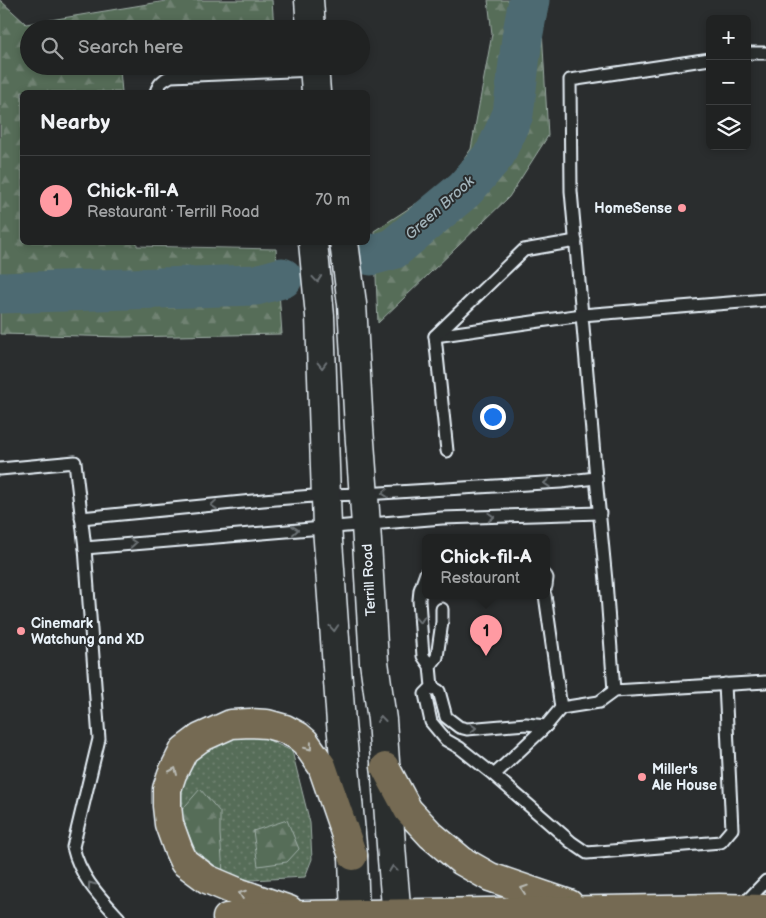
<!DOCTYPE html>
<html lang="en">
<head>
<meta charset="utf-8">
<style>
  :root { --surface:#202222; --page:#2d2f2f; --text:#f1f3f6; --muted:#a2a4a5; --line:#3d3f40; --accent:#ff9aa2 }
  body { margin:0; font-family:"Balsamiq Sans",sans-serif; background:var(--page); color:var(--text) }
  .controls { position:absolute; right:15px; top:15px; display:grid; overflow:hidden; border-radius:8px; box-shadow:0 2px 8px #0003 }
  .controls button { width:45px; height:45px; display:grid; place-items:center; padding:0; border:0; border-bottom:1px solid var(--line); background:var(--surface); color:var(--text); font:25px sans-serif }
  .you { position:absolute; left:492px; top:416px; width:18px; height:18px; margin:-12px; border:4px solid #fff; border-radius:50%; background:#1a73e8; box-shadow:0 0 0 8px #1a73e833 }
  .badge { display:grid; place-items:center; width:32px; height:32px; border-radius:50%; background:var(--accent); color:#111; font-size:16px; font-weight:700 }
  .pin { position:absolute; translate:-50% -41px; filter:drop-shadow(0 1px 2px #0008) }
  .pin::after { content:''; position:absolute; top:26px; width:18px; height:15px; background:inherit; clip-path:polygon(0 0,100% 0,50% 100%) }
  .popup { position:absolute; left:422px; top:534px; width:128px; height:65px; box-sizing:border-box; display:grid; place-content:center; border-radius:8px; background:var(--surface); filter:drop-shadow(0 1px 4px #0005); font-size:16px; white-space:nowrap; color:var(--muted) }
  .popup b { font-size:19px; color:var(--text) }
  .popup::after { content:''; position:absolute; left:50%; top:100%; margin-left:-10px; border:10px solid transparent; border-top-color:var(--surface) }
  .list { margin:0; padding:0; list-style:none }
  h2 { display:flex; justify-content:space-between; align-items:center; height:65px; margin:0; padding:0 20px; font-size:21px }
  h2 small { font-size:16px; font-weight:400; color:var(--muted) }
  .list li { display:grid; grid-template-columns:32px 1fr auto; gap:15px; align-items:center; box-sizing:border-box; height:90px; padding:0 20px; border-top:1px solid var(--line) }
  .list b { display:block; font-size:19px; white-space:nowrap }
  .list p { margin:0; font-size:16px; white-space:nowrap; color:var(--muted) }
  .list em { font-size:16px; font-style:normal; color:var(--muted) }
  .icon { flex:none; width:28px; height:28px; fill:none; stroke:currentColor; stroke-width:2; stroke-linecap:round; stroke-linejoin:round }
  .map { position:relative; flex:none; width:766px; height:918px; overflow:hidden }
  .search { position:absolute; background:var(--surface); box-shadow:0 2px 8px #0003; left:20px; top:20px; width:350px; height:55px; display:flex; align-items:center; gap:12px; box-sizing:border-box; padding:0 18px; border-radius:28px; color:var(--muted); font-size:19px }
  .panel { position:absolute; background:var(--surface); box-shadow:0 2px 8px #0003; left:20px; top:90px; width:350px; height:155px; border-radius:8px }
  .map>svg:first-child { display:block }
</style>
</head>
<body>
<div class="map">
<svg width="766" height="918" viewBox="0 0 766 918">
  <defs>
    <pattern id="grass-dots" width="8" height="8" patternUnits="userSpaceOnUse" patternTransform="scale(1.25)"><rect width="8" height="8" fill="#576d59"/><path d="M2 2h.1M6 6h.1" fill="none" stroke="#6f8272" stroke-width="1.8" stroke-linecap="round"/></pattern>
    <pattern id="forest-firs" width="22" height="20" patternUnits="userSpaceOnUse" patternTransform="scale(1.25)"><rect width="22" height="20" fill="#576d59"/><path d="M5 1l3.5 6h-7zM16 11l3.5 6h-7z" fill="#6f8272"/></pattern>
  </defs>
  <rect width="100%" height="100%" fill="#2a2d2e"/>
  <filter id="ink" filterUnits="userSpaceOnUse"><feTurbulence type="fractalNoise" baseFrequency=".02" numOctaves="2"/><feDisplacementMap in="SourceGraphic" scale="10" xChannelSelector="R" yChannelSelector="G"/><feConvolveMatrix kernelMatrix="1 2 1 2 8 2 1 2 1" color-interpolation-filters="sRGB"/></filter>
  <g filter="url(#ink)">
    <path fill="url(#grass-dots)" stroke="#a0afa8" d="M260,736l32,15 18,72 2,36 -7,18 -71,4 -27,-14 -21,-26 -10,-29 3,-27 14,-24 32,-22z"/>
    <g fill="url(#forest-firs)" stroke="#a0afa8">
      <path d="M0,0l26,24 146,-24h100l2,29h-245v37h125l-34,4 2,22h-100v150h115v4l139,3 6,85 -158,3 -124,-3z"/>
      <path d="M488,0h60l-6,29 6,107 -39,61 -131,126 -4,-92 57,-37 20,-16 20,-29 21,-115z"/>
      <path d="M200,789l20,23v22l3,38 -28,-22 -15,-38z"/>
      <path d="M287,820l12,29 -12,13 -29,4 -5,-35z"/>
    </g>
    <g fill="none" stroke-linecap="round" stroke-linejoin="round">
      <g stroke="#4e6b72" stroke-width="41">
        <path d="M371,255l22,-6 72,-60 30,-35 18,-40 9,-76 7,-38"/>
        <path d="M0,293l256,-8 26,-7"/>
      </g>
      <defs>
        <g id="service">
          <path d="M747,53h19"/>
          <path d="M156,92c3,-9 7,-12 15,-16l143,-6"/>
          <path d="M435,336l147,-21 -11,-124 -1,-111 140,-21"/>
          <path d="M447,451l-12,-115 89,-86 52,-9"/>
          <path d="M0,469l75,-7 10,86 14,191 -26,108c7,30 26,49 46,71"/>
          <path d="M81,518l182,-18 63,-5 38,-1 197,-12 35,-4"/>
          <path d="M85,548l357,-30 158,-5"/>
          <path d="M426,573l-6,17 -1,10 4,56 7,10 2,21 -7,7 6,28 15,18 14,8 34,27 77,67 16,11 134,-11 11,-13 -7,-145"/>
          <path d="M546,576l1,2 -1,8"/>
          <path d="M545,595l16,113 38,-6 15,-11 152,-9"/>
          <path d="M430,666l7,-9 5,-35v-13"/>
          <path d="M432,687l7,4 7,26 13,10 8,2 59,-5 20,2"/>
          <path d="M614,691l-8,-110 -10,-103 -14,-163 184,-15"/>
          <path d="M494,775l52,-49 15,-18"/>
          <path d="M743,905l23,-24"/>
        </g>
        <g id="tertiary">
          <path d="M309,0l2,29"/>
          <path d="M314,66l2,26"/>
          <path d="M313,242l7,74 7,211 14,196 12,133 2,62"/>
          <path d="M344,242l8,62 7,124 7,97 8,137 8,58 10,139 5,59"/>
        </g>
        <g id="trunk">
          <path d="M385,767l23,43 23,25 31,26 28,16 79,27"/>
          <path d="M289,910l-49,-17 -33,-14 -23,-17 -6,-13 -9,-25 -2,-18v-17l5,-15 12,-24 16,-12 31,-14 19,-1 17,1 18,5 13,7 7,6 17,24 31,90"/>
          <path d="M227,918l78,-3 414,-7 47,1"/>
        </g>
      </defs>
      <use href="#service" stroke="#e8f1f8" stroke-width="15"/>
      <use href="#tertiary" stroke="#e8f1f8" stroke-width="31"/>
      <use href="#trunk" stroke="#e8f1f8" stroke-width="31"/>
      <use href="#service" stroke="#2a2d2e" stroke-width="11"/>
      <use href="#tertiary" stroke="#2a2d2e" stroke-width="28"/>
      <use href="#trunk" stroke="#746b52" stroke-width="28"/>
    </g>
    <defs><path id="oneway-chevron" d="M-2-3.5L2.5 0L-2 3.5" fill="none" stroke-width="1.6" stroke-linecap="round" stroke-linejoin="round" transform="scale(1.25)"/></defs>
    <g stroke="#6c7275">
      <use href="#oneway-chevron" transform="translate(317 279) rotate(85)"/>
      <use href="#oneway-chevron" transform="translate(322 365) rotate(88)"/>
      <use href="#oneway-chevron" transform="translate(547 483) rotate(176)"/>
      <use href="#oneway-chevron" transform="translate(385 493) rotate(176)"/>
      <use href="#oneway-chevron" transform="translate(214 505) rotate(174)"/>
      <use href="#oneway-chevron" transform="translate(491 517) rotate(-2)"/>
      <use href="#oneway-chevron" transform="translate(295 530) rotate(-5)"/>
      <use href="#oneway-chevron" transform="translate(133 543) rotate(-5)"/>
      <use href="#oneway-chevron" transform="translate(420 620) rotate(86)"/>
      <use href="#oneway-chevron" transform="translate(334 628) rotate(86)"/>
      <use href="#oneway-chevron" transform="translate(381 719) rotate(-96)"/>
      <use href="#oneway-chevron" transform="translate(473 728) rotate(-2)"/>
      <use href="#oneway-chevron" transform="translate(393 869) rotate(-96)"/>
      <use href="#oneway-chevron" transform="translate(91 885) rotate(-126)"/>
    </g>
    <g stroke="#babbb6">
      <use href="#oneway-chevron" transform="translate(309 747) rotate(52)"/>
      <use href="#oneway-chevron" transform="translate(174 771) rotate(-66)"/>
      <use href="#oneway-chevron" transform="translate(524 889) rotate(-161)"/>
      <use href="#oneway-chevron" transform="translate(242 894) rotate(-160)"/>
    </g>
  </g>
  <g fill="#ff9aa2" stroke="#2a2d2e" stroke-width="2">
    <circle cx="682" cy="208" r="5"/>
    <circle cx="21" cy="631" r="5"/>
    <circle cx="642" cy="777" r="5"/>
  </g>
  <g text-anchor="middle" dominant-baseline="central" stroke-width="4" stroke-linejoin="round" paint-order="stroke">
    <g font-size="14" font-weight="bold" fill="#e8f1f8" stroke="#2a2d2e" text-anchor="start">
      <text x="672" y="208" text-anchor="end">HomeSense</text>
      <text x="31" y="623">Cinemark<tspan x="31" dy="16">Watchung and XD</tspan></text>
      <text x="652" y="769">Miller's<tspan x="652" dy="16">Ale House</tspan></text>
    </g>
    <g font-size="14" fill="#e8f1f8" stroke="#2a2d2e">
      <text transform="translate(369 580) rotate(-93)">Terrill Road</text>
    </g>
    <g font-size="15" font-style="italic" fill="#a3b5bc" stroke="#2a2d2e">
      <text transform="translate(440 208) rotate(-42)">Green Brook</text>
    </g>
  </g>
</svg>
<div class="controls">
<button>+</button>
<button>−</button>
<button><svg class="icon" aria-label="layers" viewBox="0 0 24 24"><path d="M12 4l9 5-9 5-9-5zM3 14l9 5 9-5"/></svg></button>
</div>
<div class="you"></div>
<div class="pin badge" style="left:486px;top:656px">1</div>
<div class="popup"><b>Chick-fil-A</b>Restaurant</div>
<div class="search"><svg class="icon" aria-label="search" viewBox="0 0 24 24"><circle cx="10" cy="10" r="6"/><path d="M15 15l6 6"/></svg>Search here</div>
<section class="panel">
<h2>Nearby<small></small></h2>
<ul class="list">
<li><span class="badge">1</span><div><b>Chick-fil-A</b><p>Restaurant · Terrill Road</p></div><em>70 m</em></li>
</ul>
</section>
</div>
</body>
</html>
